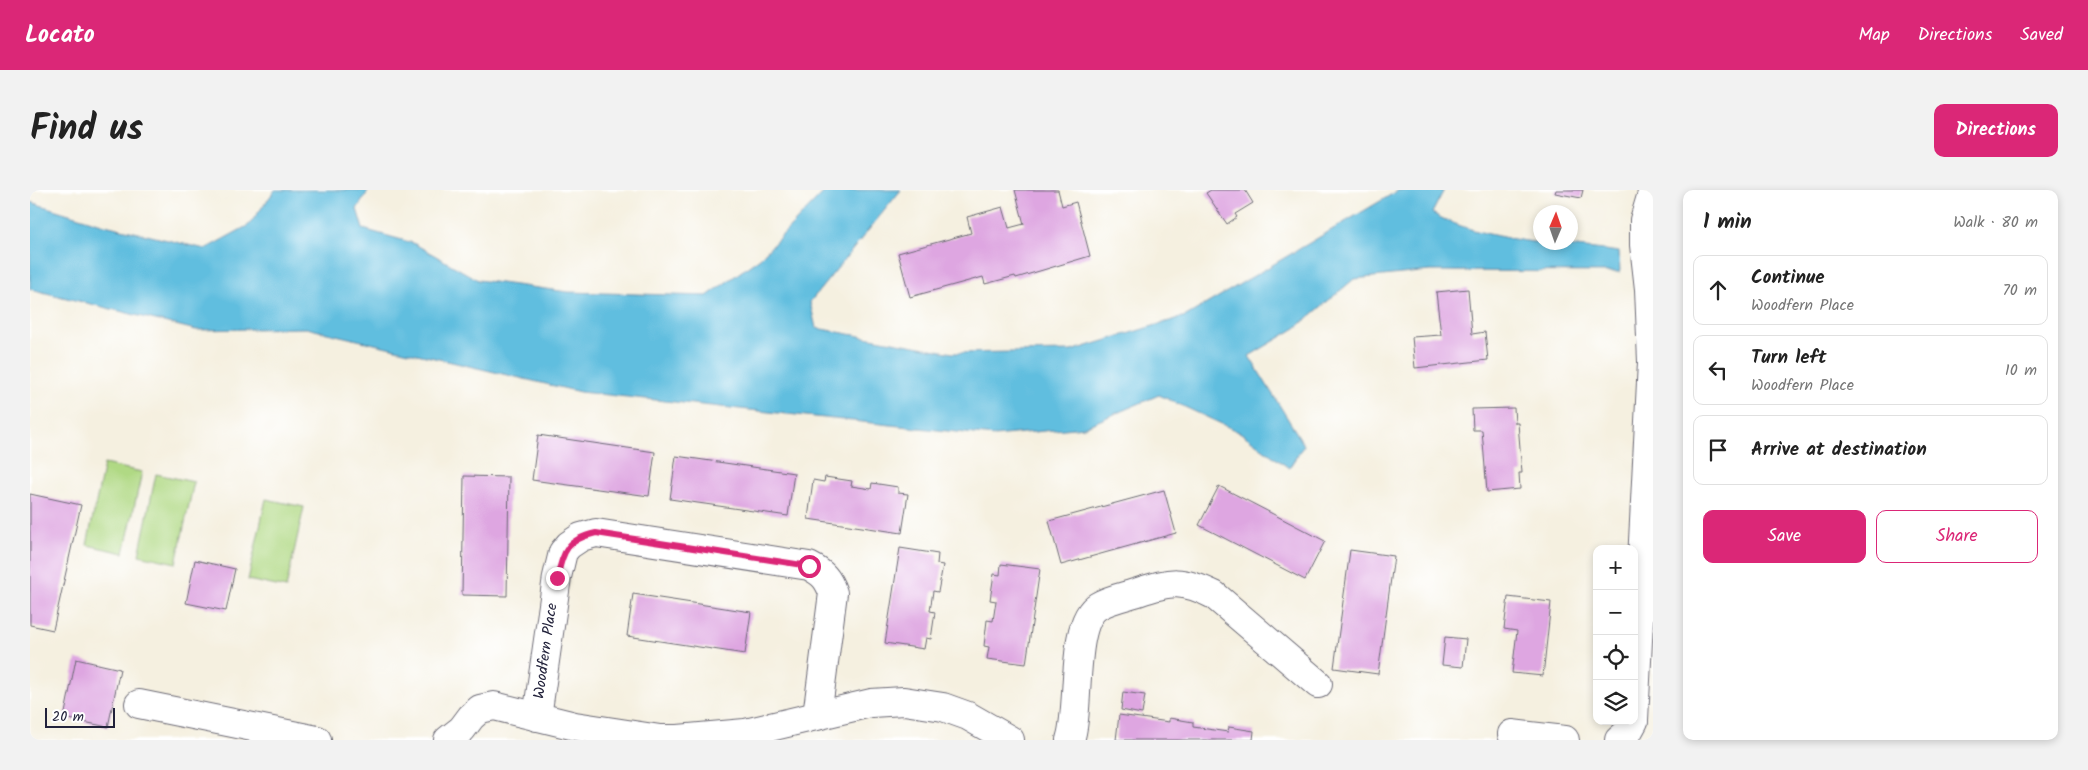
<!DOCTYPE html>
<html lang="en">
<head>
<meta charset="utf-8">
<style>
  :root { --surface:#fff; --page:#f2f2f2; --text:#222; --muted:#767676; --line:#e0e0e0; --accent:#db2777 }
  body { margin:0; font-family:Kalam,sans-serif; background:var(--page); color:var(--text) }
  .controls { position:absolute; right:15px; bottom:15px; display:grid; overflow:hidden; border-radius:10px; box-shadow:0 2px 8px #0003 }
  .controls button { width:45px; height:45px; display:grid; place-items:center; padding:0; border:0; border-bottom:1px solid var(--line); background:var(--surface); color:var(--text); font:25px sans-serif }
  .compass { position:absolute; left:1503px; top:15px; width:45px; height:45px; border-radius:50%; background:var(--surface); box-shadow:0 2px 8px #0003; rotate:2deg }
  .scale { position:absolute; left:15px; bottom:12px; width:70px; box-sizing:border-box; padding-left:5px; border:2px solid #22223b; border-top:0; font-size:14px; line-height:18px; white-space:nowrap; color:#22223b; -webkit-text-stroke:4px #fff; paint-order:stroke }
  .stop { position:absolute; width:15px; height:15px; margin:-11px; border:4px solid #db2777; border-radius:50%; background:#fff }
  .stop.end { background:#db2777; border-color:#fff; box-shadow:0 1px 5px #0008 }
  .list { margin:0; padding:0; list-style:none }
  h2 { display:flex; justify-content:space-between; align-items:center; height:65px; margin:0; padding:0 20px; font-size:21px }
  h2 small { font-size:16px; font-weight:400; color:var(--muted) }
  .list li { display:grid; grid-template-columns:32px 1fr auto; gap:15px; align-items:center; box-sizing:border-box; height:70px; margin:0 10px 10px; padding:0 10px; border:1px solid var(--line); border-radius:10px }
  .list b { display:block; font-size:19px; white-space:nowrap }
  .list p { margin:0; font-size:16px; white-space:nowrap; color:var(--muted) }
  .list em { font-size:16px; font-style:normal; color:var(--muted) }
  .actions { display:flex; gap:10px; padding:15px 20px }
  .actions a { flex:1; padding:11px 0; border:1px solid var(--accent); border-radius:10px; text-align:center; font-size:18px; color:var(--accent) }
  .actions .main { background:var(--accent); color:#fff }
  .icon { flex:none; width:28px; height:28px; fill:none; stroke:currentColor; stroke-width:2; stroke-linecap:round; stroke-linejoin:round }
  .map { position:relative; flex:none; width:1623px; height:550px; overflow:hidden; border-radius:10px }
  header { display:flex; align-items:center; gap:30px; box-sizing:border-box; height:70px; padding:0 25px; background:var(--accent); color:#fff }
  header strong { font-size:24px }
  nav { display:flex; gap:28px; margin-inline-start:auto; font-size:18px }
  .intro { display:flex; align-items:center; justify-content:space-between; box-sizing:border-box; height:120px; padding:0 30px }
  h1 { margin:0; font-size:35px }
  .button { padding:12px 22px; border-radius:10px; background:var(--accent); color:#fff; font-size:18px; font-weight:700 }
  main { display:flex; gap:30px; padding:0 30px }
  aside { flex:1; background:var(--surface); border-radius:10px; box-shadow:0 2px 8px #0003 }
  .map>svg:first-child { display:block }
</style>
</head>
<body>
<header>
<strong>Locato</strong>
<nav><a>Map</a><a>Directions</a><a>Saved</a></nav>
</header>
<div class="intro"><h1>Find us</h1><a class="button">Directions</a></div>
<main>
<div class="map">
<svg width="1623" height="550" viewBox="0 0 1623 550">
  <rect width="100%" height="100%" fill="#fff"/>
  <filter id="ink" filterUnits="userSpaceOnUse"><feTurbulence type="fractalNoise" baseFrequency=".02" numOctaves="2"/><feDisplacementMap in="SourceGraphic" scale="10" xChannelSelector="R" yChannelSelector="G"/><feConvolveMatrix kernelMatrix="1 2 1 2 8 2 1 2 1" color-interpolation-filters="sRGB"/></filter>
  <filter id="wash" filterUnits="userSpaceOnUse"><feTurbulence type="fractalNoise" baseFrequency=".0096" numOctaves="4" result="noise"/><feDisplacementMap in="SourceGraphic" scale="20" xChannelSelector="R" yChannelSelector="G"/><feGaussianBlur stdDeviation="1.12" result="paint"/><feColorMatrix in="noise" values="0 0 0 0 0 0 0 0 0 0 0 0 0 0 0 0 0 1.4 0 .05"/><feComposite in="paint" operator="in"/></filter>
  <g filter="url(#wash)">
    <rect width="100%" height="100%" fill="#f5f0e0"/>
    <g fill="#b0d984" stroke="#697e60">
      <path d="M74,274l38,8 -18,81 -37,-8z"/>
      <path d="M126,284l38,8 -18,81 -37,-8z"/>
      <path d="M236,309l38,8 -18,81 -38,-8z"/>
    </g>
    <path fill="#61bedf" stroke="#42708d" d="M245,0h94l-12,19 6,20 50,14 65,37 90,12 139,4 53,-38 66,-68h75l-91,112 6,26 137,25 118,-2 115,-35 213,-126h45l-12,23c50,29 129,31 187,39l1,20 -190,-1 -76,8 -58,49 -47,28 55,89 -15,23 -48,-35 -82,-38 -75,32 -90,9 -414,-44 -274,-64 -110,2 -166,-41v-87l75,23 100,24 44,-24z"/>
    <g id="blocks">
      <g fill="#dea6e1">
        <path d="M985,0h43l4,16 14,-4 14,54 -74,22 -1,-2 -30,8 -2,-7 -73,20 -12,-44 73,-20 -4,-16 36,-10 6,21 15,-4z"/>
        <path d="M1181,0h34l8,13 -18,11 2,3 -10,7 -21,-31z"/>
        <path d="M1526,0h27l-2,8 -26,-5z"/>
        <path d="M1438,99l4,45 13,-2 3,28 -73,8 -3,-31 29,-2 -5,-43z"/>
        <path d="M1484,218l1,15h3l4,50h-3l1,16 -33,3 -5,-62h-9l-1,-21z"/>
        <path d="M508,245l117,17 -6,44 -117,-16z"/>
        <path d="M646,266l118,17 -6,43 -118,-17z"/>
        <path d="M434,286l45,1 -2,119 -45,-1z"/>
        <path d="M795,287l27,4 -1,5 20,3 1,-6 26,4v6l10,1 -6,39 -94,-14 5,-39 11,2z"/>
        <path d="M1189,296l106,55 -20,39 -106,-55z"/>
        <path d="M1134,300l12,43 -115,32 -12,-44z"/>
        <path d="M0,304l51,11 -28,125 -23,-5z"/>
        <path d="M870,358l38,6 -1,10 6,1 -5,27 -5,-1 -3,20 5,1 -4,27 -5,-1 -2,11 -39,-6z"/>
        <path d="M1320,360l44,6 -16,118 -44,-6z"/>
        <path d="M165,370l40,9 -9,42 -40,-8z"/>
        <path d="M971,374l39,5 -14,95 -39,-5 2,-12 -5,-1 3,-26 6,1 3,-20 -6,-1 4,-26 6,1z"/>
        <path d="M603,404l118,18 -6,42 -118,-18z"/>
        <path d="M1478,407l43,5 -8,74 -31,-3 5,-42 -13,-2z"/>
        <path d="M1415,447l21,2 -3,28 -21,-2z"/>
        <path d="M46,469l44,10 -12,58 -44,-9z"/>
        <path d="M1093,502l22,3 -3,19 -21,-4z"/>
        <path d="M1089,525l50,7v-4l24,4v5l35,5 1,-5 25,4 -1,9h-137z"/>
      </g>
    </g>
  </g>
  <g filter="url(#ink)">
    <use href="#blocks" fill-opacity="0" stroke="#6c6a75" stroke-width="1"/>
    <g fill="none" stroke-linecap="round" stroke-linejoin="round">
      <defs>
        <g id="minor">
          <path d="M109,514l178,36"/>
          <path d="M507,527l20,-140 6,-25 6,-7 12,-8 15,-4 213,33c14,7 19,13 24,27l-16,123"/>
          <path d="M1604,530l18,-358 -3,-73 -5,-44v-25l9,-30"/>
          <path d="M1482,544l53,6"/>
          <path d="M418,550l14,-11 9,-12 9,-8 14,-3 81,20 85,13h18l67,-6 126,-30 33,-2 39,6 25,9 42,24"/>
          <path d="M1040,550c11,-32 0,-117 28,-134 11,-7 28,-10 40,-14 33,-11 44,-13 76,3l104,89"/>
          <path d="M1589,550l9,-8 6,-11"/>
        </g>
      </defs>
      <use href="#minor" stroke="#6c6a75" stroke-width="30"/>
      <use href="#minor" stroke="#fff" stroke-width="28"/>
    </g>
  </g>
  <g fill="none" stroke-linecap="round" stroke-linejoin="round" filter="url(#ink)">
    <path stroke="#db2777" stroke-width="6" d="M527,388c7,-28 9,-38 39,-45l213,33"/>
  </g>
  <g text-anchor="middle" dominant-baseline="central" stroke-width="5" stroke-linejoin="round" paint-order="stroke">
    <g font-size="15" fill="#22223b" stroke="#fff">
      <text transform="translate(516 461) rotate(-82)">Woodfern Place</text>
    </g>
  </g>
</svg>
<div class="controls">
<button>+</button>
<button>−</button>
<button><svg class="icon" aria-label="locate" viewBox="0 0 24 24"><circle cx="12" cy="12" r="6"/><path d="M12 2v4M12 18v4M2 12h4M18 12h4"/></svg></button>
<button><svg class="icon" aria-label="layers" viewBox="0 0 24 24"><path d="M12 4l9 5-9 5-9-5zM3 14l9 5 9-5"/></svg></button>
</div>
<svg class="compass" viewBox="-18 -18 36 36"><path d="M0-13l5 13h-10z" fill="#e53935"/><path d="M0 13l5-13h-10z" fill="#767676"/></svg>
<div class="scale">20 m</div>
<div class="stop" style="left:779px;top:376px"></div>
<div class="stop end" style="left:527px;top:388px"></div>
</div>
<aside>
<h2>1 min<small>Walk · 80 m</small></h2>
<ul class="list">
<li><svg class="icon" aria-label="ahead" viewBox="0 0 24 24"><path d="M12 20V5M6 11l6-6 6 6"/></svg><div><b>Continue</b><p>Woodfern Place</p></div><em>70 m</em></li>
<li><svg class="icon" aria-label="left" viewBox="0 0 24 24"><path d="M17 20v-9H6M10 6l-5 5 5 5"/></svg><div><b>Turn left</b><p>Woodfern Place</p></div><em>10 m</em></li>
<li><svg class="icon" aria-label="arrive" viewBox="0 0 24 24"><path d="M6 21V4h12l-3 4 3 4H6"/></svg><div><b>Arrive at destination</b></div></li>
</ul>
<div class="actions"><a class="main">Save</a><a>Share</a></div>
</aside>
</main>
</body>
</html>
